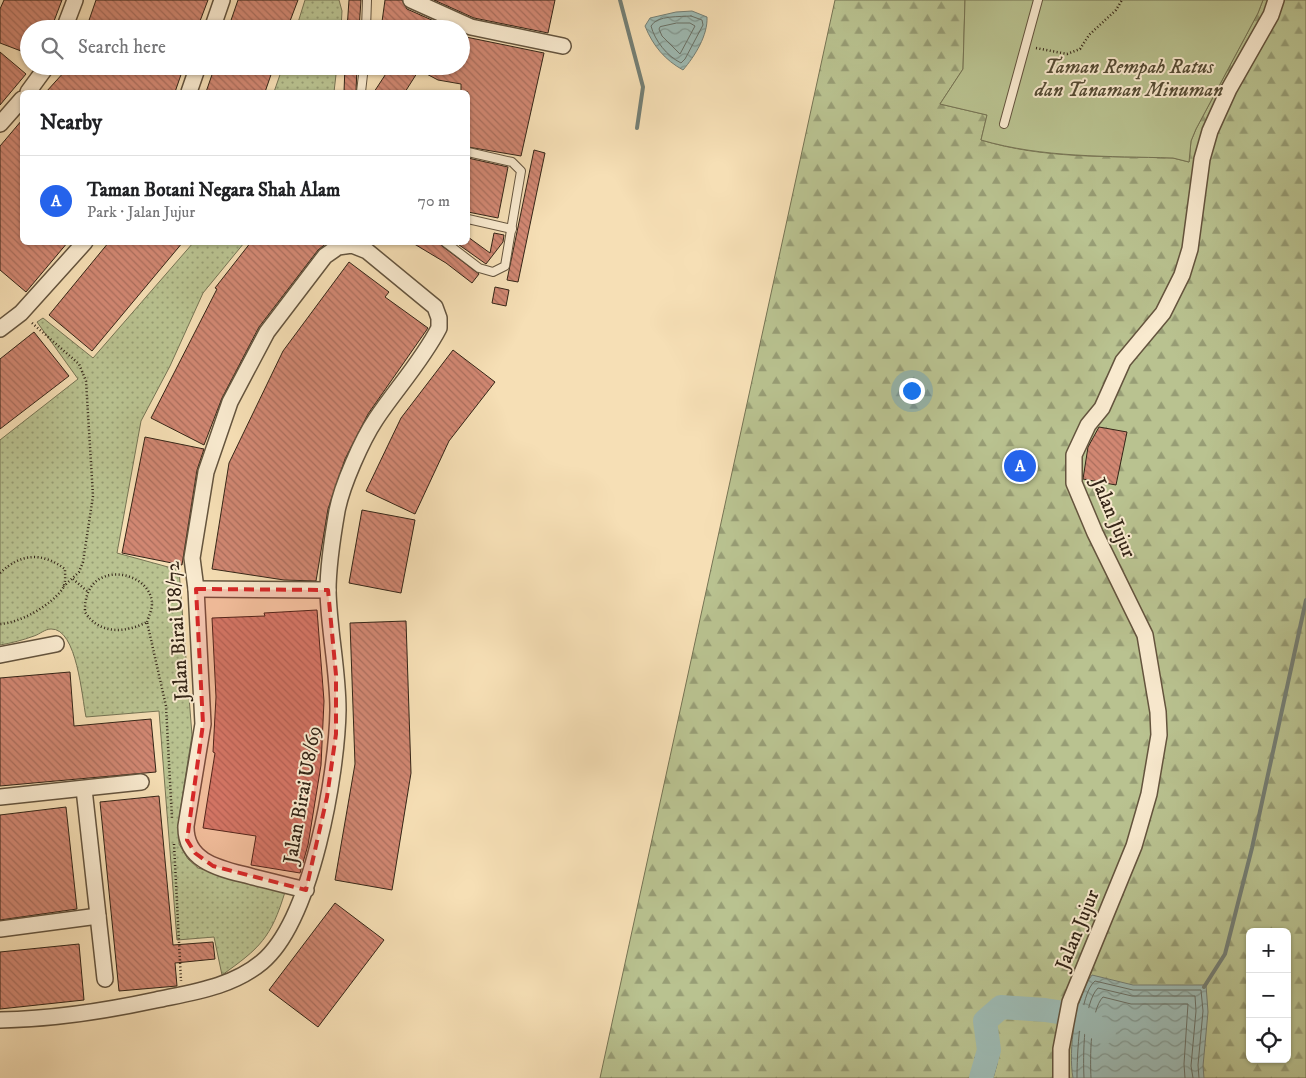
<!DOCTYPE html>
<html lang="en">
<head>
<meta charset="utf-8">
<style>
  :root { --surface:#fff; --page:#f2f2f2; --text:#202124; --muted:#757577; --line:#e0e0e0; --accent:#2563eb }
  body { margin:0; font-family:"IM FELL DW Pica",serif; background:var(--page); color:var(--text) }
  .controls { position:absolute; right:15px; bottom:15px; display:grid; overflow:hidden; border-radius:8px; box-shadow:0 1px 4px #0004 }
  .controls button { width:45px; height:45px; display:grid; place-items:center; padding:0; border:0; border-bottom:1px solid var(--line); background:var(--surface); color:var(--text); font:25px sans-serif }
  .you { position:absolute; left:911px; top:390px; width:18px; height:18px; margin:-12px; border:4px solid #fff; border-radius:50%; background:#1a73e8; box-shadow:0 0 0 8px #1a73e833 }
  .badge { display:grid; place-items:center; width:32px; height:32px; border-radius:50%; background:var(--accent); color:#fff; font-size:16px; font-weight:700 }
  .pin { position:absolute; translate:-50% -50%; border:2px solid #fff; box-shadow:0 1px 5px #0006 }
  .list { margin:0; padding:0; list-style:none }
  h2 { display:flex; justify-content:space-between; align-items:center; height:65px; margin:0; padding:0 20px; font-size:21px }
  h2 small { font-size:16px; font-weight:400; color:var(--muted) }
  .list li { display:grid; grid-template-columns:32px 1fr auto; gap:15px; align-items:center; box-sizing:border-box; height:90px; padding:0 20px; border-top:1px solid var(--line) }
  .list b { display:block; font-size:19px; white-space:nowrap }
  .list p { margin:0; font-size:16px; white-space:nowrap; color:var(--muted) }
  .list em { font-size:16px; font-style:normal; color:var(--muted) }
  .icon { flex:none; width:28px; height:28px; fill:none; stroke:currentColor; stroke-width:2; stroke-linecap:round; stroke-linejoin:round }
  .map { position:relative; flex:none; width:1306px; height:1078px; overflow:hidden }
  .search { position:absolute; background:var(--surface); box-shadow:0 1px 4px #0004; left:20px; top:20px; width:450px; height:55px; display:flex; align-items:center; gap:12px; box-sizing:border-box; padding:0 18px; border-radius:28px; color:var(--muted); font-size:19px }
  .panel { position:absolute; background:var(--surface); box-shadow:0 1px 4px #0004; left:20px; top:90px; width:450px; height:155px; border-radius:8px }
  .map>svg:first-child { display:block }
</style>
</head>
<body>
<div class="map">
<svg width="1306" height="1078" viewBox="0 0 1306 1078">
  <defs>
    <pattern id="grass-dots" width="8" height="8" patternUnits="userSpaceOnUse" patternTransform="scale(1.25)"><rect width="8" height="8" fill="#b9c290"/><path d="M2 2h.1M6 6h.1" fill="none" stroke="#979d75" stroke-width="1.8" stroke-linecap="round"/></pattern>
    <pattern id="forest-firs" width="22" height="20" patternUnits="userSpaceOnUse" patternTransform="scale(1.25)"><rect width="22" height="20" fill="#b9c290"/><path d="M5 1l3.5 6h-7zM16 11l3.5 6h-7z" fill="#979d75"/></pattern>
    <pattern id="water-waves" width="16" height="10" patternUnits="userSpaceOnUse" patternTransform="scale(1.25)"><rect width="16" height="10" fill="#9ebbb4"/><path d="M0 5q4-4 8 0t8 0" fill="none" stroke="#829891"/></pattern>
    <pattern id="building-back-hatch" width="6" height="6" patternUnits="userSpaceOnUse" patternTransform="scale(1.25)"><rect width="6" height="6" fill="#d18772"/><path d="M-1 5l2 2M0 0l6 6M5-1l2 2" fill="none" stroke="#aa6e5d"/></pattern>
  </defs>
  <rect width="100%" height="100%" fill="#f6dfb5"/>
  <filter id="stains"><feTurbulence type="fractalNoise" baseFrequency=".004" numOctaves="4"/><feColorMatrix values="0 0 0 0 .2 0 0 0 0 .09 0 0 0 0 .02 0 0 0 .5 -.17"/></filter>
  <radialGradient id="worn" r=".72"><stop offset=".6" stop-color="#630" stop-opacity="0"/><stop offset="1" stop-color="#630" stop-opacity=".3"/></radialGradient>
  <g fill="url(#grass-dots)" stroke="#767454">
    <path d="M305,0h34l3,11 -1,18h-45z"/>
    <path d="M283,66h54l-3,26h-60z"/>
    <path d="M193,243h51l-41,50 -33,73 -29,55 -24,132 62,17 13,165 -12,77 -1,32 9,15 10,9 87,24c-14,46 -25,56 -63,83l-8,-38 -37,3 -18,-229 -73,6c-4,-19 -9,-89 -35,-88 -6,0 -11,5 -17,7 -11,4 -22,7 -34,9v-205l78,-61 -41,-57 6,-4 50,40z"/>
  </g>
  <path fill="url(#forest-firs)" stroke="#767454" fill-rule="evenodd" d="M835,0h130l-2,69 -23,35 47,11 -6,25c62,19 127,16 192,18l16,4 2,-21 5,-12 62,-116 5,-13h43v1078h-313l4,-14 -22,-7v21h-375zM1250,932h37v127h-37z"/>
  <path fill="#b9c290" stroke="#767454" d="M965,0h298l-5,13 -62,116 -5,12 -2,21 -16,-4c-65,-2 -130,0 -192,-18l6,-25 -47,-11 23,-35z"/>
  <g fill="url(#water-waves)" stroke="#747f75">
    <path d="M692,11l15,6c1,18 -12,39 -24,53 -18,-10 -30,-24 -38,-44l5,-8 26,-6z"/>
    <path d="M1092,975l41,10h73l2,27 -5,54 1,12h-131c-5,-27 2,-81 19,-103z"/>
    <path d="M983,1047l14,7v10l-4,14h-18v-21z"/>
  </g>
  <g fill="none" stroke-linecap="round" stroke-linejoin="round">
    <g stroke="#697066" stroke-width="1">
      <path d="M691,16l11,4 1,5 -18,34 -4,4c-14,-7 -26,-22 -30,-37 6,-11 29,-9 40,-10z"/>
      <path d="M677,23h13l5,3 -15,28 -18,-18 -3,-7 1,-2z"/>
      <path d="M980,1078l1,-19 4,-5 7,4 -4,20"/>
      <path d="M1077,1078c0,-21 2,-84 18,-97l38,9h68l2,21 -5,54 1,13"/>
      <path d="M1084,1078c-1,-21 -1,-75 14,-90l34,8h63l1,15 -5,55 2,12"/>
      <path d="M1091,1078c-1,-19 -1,-68 12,-81l28,7h57l-4,60 1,14"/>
    </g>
    <g stroke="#747f75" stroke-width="4">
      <path d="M620,0l23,87 -6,41"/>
      <path d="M1204,987l21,-33 27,-106 54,-248"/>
    </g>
    <path stroke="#9ebbb4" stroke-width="24" d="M981,1078l8,-28 -4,-29 16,-14 44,3 32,5 27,17"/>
  </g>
  <g fill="url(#building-back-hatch)" stroke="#342517">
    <path d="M4,0h58l-11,29h-22v25l-29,-11v-34z"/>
    <path d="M96,0h112l-11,29h-111z"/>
    <path d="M238,0h60l-11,29h-59z"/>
    <path d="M349,0h12l-2,29h-12z"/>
    <path d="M385,0h17l5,9 45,20h-71z"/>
    <path d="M434,0h121l-7,33 -74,-15z"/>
    <path d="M461,36l83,17 -23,103 -53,-9v-55h-7v-8l-23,-4 -19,-10 -14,22h-31l17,-26h70z"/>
    <path d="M0,52l26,22 -26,31z"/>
    <path d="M73,66h111l-9,26h-129l19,-21 5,4z"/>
    <path d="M215,66h59l-9,26h-59z"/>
    <path d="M345,66h12l-1,26h-12z"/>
    <path d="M22,120v122h46l-42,50 -26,-22v-124z"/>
    <path d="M534,150l11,3 -27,129 -11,-2z"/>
    <path d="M468,158l40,9 -10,51 -30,-6z"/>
    <path d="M494,233l10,2 -1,7 -17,22 -31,-22h13v-5l22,16z"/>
    <path d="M109,242h74l-91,109 -43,-36z"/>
    <path d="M251,242h77l-10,8 -59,77 -37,71 -18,47 -53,-27 66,-129 -2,-1z"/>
    <path d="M411,242h29l2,4 37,28 -7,9 -26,-20z"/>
    <path d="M349,262l40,30 -4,5 43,31 -60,86 -23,45 -17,50 -12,72 -32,-1 -72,-11 17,-106 54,-112z"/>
    <path d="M495,287l14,3 -3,16 -14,-3z"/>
    <path d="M34,332l35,44 -69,53v-70z"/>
    <path d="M453,350l42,32 -46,59 -34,73 -49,-23 35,-73z"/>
    <path d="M1099,427l28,5 -11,53 -33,-6 5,-32z"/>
    <path d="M145,437l59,12 -7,21 -15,95 -60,-12z"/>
    <path d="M362,510l53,10 -14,73 -52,-10z"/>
    <path d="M317,610l7,91 -3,64 -13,80 -8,28 -49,-8 5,-29 -53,-8 12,-75 -2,-1 3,-55 -4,-79 53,-2 -1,-3z"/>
    <path d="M406,621l5,152 -19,117 -57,-10 20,-116 -5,-141z"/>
    <path d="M70,672l4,54 77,-7 5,53 -156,14v-108z"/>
    <path d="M159,796l14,149 40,-3 2,17 -40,4 2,23 -58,5 -19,-189z"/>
    <path d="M66,807l11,102 -77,11v-105z"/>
    <path d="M335,903l49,37 -66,87 -49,-37z"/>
    <path d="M79,944l5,56 -84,9v-57z"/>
  </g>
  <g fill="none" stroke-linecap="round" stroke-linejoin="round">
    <defs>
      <g id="service">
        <path d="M366,29l1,-29"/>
        <path d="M361,92l3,-26"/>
        <path d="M1004,124l34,-124"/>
        <path d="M468,219l44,10"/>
        <path d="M445,242l34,26 14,4 12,-6 16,-95 -9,-9 -44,-10"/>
      </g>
      <g id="minor">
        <path d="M411,0l60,27 92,19"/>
        <path d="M64,29l11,-29"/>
        <path d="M212,29l10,-29"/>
        <path d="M28,92l19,-26"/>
        <path d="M189,92l9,-26"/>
        <path d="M0,124l22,-25"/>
        <path d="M0,329l21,-16 64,-71"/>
        <path d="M196,589l132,1"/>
        <path d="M0,655l56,-11"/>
        <path d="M84,789l21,190"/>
        <path d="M0,797l141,-15"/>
        <path d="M0,929l98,-13"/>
        <path d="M0,1020c53,-1 105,-9 156,-20 38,-8 76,-13 106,-38 50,-42 75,-188 76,-252 0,-40 -9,-79 -10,-119 0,-24 5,-57 9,-80 5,-26 25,-71 39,-92 20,-30 46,-58 63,-91v-10l-4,-11 -68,-56 -15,-6 -14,2 -13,9 -58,76 -37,70 -24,70 -14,86 4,31 7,135 -17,102c-1,38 38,43 67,51 17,4 35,9 53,13"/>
        <path d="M1061,1078v-29l9,-47 64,-156 15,-52 10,-59 -1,-23 -13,-77 -50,-102 -21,-50v-28l14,-30 14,-17 21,-47 40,-48 19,-38 8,-26 12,-90 8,-28 19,-42 42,-74 5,-15"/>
      </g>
    </defs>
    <use href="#service" stroke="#64543e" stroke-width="10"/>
    <use href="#minor" stroke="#64543e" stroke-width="18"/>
    <g stroke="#342517" stroke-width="2.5" stroke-dasharray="1 2.5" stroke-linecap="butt">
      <path d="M1036,48l31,6 13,-5 9,-14 27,-25 6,-10"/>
      <path d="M32,323l47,41 7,17 7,115 -10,66 -4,10 -16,15"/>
      <path d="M0,573c21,-20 42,-21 65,-4 0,6 1,13 -2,19 -11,17 -43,35 -63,36"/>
      <path d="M73,579l14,12"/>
      <path d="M147,622c2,-6 5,-12 5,-19 -2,-34 -69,-45 -67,9 14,23 41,21 62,10l19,84 6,113"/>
      <path d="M174,844l7,137"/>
    </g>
    <use href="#service" stroke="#f9eacf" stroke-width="8"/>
    <use href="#minor" stroke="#f9eacf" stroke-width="15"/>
  </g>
  <path fill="#d62828" fill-opacity="0.2" stroke="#d62828" stroke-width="4" stroke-dasharray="10 6" stroke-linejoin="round" d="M196,589l132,1 8,85v59l-9,63 -21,93 -93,-24 -18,-13 -8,-13 16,-116z"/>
  <g text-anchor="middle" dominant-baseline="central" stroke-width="4" stroke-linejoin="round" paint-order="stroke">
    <g font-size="20" font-style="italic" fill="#554c35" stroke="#f9eacf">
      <text x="1129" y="67">Taman Rempah Ratus<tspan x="1129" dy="23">dan Tanaman Minuman</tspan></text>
    </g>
    <g font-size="20" fill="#342517" stroke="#f9eacf">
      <text transform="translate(1113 518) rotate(67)">Jalan Jujur</text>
      <text transform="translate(178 631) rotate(-94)">Jalan Birai U8/72</text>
      <text transform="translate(303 795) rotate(-80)">Jalan Birai U8/69</text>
      <text transform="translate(1078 930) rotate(-68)">Jalan Jujur</text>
    </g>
  </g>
  <rect width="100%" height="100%" filter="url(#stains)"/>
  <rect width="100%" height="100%" fill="url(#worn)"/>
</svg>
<div class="controls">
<button>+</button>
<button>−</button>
<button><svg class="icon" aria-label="locate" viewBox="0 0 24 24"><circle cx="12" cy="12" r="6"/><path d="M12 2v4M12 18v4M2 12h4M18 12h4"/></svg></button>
</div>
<div class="you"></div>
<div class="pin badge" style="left:1020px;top:466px">A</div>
<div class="search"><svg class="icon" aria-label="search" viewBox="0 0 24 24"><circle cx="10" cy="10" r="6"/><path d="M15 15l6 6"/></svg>Search here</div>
<section class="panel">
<h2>Nearby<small></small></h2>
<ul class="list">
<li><span class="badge">A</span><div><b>Taman Botani Negara Shah Alam</b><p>Park · Jalan Jujur</p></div><em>70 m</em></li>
</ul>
</section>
</div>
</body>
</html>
